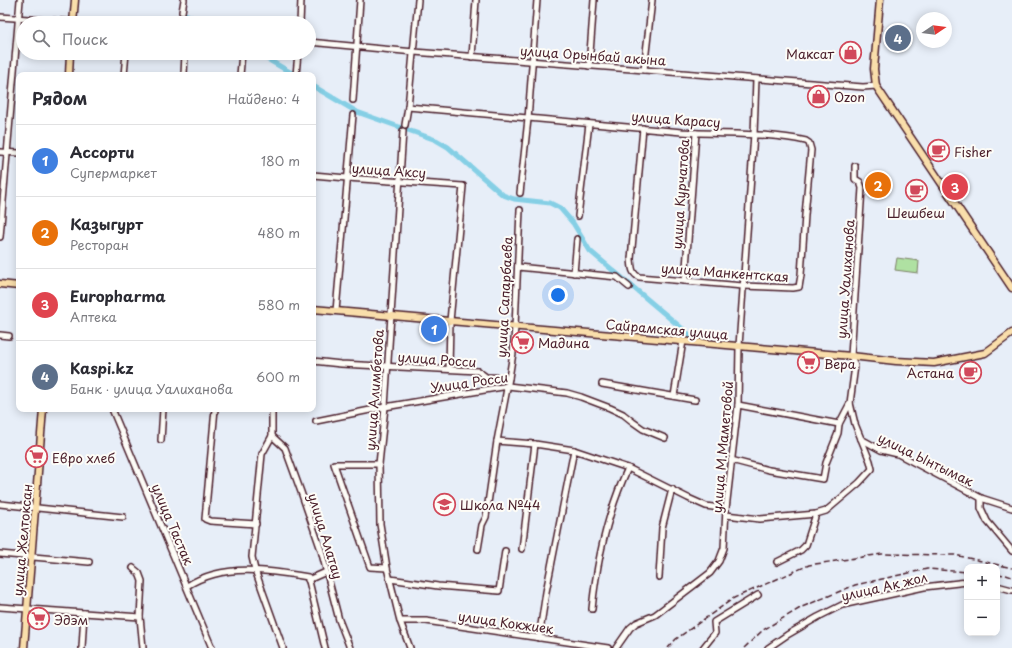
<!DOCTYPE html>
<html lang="ru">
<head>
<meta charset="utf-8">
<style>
  :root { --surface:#fff; --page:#f2f2f3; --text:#2b2b33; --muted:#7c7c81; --line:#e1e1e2; --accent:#d93025 }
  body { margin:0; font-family:"Playpen Sans",sans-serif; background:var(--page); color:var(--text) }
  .controls { position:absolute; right:12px; bottom:12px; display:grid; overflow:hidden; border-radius:8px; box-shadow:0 2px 10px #0003 }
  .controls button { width:36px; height:36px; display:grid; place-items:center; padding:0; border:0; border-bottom:1px solid var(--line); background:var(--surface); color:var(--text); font:20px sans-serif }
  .compass { position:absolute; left:916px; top:12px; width:36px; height:36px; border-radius:50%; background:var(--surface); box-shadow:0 2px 10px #0003; rotate:77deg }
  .you { position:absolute; left:558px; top:295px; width:14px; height:14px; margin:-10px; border:3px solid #fff; border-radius:50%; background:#1a73e8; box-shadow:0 0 0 6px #1a73e833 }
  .badge { display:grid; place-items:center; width:26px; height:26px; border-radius:50%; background:var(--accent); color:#fff; font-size:13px; font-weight:700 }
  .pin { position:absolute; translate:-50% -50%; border:2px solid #fff; box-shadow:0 1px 4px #0006 }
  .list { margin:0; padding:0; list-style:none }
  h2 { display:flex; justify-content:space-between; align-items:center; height:52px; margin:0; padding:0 16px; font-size:17px }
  h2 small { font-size:13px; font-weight:400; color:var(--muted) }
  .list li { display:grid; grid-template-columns:26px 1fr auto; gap:12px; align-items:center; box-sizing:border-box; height:72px; padding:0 16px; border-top:1px solid var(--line) }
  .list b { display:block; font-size:15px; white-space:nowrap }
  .list p { margin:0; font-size:13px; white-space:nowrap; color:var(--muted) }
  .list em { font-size:13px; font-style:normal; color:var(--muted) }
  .icon { flex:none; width:22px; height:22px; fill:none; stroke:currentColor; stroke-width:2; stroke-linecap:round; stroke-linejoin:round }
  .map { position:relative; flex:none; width:1012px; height:648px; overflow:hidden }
  .search { position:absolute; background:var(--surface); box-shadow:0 2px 10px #0003; left:16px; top:16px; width:300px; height:44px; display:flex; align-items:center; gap:10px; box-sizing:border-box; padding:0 14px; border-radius:22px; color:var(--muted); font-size:15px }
  .panel { position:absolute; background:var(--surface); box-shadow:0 2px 10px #0003; left:16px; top:72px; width:300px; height:340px; border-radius:8px }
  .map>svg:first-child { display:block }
</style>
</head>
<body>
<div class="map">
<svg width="1012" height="648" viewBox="0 0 1012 648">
  <rect width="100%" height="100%" fill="#e7eef8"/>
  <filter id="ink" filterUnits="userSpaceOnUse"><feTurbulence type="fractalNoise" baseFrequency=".025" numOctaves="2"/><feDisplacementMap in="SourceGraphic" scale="8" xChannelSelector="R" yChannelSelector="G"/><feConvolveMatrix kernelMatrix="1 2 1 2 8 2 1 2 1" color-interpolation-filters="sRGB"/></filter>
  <g filter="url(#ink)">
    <path fill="#afe1a2" stroke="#7c8066" d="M897,258l22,3 -1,12 -23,-3z"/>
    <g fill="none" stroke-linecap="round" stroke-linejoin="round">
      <g stroke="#85cfe5" stroke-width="5">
        <path d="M185,14l17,9"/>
        <path d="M257,53l38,22"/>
        <path d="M313,86l44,26 79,28 12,7 55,48 11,4 36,4 10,5 13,15 17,28 101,85"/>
      </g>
      <defs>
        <g id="minor">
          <path d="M182,12l2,-12"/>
          <path d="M0,17l86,6"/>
          <path d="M300,23l1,-23"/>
          <path d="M309,42l105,10 449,35 13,-1"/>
          <path d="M472,57l4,-57"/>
          <path d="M589,66l5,-66"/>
          <path d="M644,70l8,-70"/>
          <path d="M124,75l2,-22"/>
          <path d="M184,75l1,-22"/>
          <path d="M240,75l2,-22"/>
          <path d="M296,75l2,-22"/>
          <path d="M353,100l7,-100"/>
          <path d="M408,107c92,9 183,17 274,25 42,3 83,0 124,9l3,2 2,7 -6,65 -4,60 -2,12 -6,1 -50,-2 -104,-9c-8,-4 -7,-10 -8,-18l12,-131"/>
          <path d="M405,125l3,-18 10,-107"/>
          <path d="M403,131l-18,276 -6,57 1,60 7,44 13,53 10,27"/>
          <path d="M0,152l19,1"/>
          <path d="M313,175l34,3 116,8 -13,135 -1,48"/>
          <path d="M520,193l8,-74 9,-119"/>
          <path d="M578,216l11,-92"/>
          <path d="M0,237l20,-237"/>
          <path d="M518,267l99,10 12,10"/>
          <path d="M574,273l3,-34"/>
          <path d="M685,281l11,-148"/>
          <path d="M336,311l17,-196"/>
          <path d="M0,335l9,1"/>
          <path d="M313,361l28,3 137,7 8,6 23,1"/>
          <path d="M602,384l93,16"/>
          <path d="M674,396l9,-55"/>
          <path d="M738,405l101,19 11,-21"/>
          <path d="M112,409l100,239"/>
          <path d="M215,409l-10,110 5,2 46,3"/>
          <path d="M272,409v27l-10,18 -10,103 3,13 28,78"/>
          <path d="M316,421l69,-14 123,-21 59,7 14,4 29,11 13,6 10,8 10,7 22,9"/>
          <path d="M272,436l13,12 16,44 20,58 18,70 11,28"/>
          <path d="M861,439l20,11 17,4 83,44 31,10"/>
          <path d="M161,440l2,-31"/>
          <path d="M497,441l38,3 39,6 54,18 60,30 18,8 20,3"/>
          <path d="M731,460l38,10 54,9 3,-16 12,-30 1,-9"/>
          <path d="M379,464h-45l36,103 17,1"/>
          <path d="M981,498v10l6,13 25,30"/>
          <path d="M0,504l123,13"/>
          <path d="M726,515l34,4 56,-5 10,-3 33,-28 13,-14 -2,-8 -15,-37 -5,-21 5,-37 -4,-10 11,-168 -2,-6 -5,-3v-13"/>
          <path d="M478,549l4,-24 4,-8 11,-76 12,-63 4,-25 2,-26 5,-117"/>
          <path d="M522,549l13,-105"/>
          <path d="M0,554l89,8"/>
          <path d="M777,562l24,-12 5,-5 10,-31"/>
          <path d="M133,568l6,5 3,8 -2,36 3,31"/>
          <path d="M659,577l3,-49 10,-39"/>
          <path d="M390,579l48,7 61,5 6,-40"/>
          <path d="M308,580l18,-8"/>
          <path d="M187,586c36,-23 81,-16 121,-9l17,71"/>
          <path d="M997,586l15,4"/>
          <path d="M0,607l140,10"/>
          <path d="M592,609c5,-49 15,-96 36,-141"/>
          <path d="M400,621h26l182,27"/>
          <path d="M539,638l7,-46 28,-142"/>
          <path d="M82,648l2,-35"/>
          <path d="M616,648l14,-20 6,-5 19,-8 55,-42 9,-12 5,-13 2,-39 12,-104 1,-59 15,-212 2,-55"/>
          <path d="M703,648l12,-15 -1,-11 44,-27"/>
          <path d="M768,648l19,-13 31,-18 24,-12 82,-18 43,-5"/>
        </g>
        <g id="major">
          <path d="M880,0l-6,69 2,17 136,202"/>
          <path d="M73,23l2,-23"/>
          <path d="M69,75l1,-22"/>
          <path d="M0,284l19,2"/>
          <path d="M313,309l538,47 45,5 38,2 51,-10 27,-20"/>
          <path d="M24,648l19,-239"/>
        </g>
      </defs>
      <use href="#minor" stroke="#4a1f2b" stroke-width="8"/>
      <use href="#major" stroke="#4a1f2b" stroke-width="9"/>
      <use href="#minor" stroke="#fdfcf7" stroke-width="5"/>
      <use href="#major" stroke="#f9deab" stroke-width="6"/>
      <g stroke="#4a1f2b" stroke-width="1.5" stroke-dasharray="6 3" stroke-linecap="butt">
        <path d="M997,574l9,1 6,2"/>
        <path d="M668,648l8,-9 58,-41 75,-33 73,-11 73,1 57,13"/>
        <path d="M744,648l19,-18 39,-23 53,-22 72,-16 40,3"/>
      </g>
    </g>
  </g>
  <defs>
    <symbol id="shop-ring" viewBox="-11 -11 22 22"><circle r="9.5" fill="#fdfcf7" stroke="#d1495b" stroke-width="1.5"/><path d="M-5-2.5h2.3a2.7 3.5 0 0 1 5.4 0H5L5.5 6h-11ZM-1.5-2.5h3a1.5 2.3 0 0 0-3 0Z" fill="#d1495b"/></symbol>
    <symbol id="cafe-ring" viewBox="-11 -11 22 22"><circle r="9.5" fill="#fdfcf7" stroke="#d1495b" stroke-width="1.5"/><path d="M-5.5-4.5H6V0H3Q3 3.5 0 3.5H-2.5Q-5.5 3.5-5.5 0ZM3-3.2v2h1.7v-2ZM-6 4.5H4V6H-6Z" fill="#d1495b"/></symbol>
    <symbol id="supermarket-ring" viewBox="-11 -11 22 22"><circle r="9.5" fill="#fdfcf7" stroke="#d1495b" stroke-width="1.5"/><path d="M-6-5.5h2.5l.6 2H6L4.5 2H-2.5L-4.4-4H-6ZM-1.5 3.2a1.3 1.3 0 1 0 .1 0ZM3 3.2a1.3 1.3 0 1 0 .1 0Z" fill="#d1495b"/></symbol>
    <symbol id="school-ring" viewBox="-11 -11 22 22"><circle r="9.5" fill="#fdfcf7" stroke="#d1495b" stroke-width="1.5"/><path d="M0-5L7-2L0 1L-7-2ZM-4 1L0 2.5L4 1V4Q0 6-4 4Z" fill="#d1495b"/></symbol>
  </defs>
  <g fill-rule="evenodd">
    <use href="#shop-ring" x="838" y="40" width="25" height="25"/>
    <use href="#shop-ring" x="806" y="84" width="25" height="25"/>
    <use href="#cafe-ring" x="926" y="138" width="25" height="25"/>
    <use href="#cafe-ring" x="904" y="178" width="25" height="25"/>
    <use href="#supermarket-ring" x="510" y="330" width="25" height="25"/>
    <use href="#supermarket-ring" x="796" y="350" width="25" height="25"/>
    <use href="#cafe-ring" x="958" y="360" width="25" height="25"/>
    <use href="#supermarket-ring" x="24" y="444" width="25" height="25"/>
    <use href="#school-ring" x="432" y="492" width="25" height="25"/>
    <use href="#supermarket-ring" x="26" y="606" width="25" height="25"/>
  </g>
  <g text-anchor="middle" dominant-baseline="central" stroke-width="4" stroke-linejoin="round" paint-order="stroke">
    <g font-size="13" fill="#4a1f2b" stroke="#fdfcf7" text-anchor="start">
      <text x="834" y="53" text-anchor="end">Максат</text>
      <text x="834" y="96">Ozon</text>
      <text x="954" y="151">Fisher</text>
      <text x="916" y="212" text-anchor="middle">Шешбеш</text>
      <text x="538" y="342">Мадина</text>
      <text x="824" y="363">Вера</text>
      <text x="954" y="372" text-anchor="end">Астана</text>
      <text x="52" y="457">Евро хлеб</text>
      <text x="460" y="504">Школа №44</text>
      <text x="54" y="619">Эдэм</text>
    </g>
    <g font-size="13" fill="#4a1f2b" stroke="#fdfcf7">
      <text transform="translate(593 55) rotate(4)">улица Орынбай акына</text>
      <text transform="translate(676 119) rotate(4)">улица Карасу</text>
      <text transform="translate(389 170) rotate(4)">улица Аксу</text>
      <text transform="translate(680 194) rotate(-86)">улица Курчатова</text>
      <text transform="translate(725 272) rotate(4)">улица Манкентская</text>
      <text transform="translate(845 279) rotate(-86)">улица Уалиханова</text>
      <text transform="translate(504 297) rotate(-87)">улица Сапарбаева</text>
      <text transform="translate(667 329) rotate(5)">Сайрамская улица</text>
      <text transform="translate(437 359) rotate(4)">улица Росси</text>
      <text transform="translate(469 382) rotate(-8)">Улица Росси</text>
      <text transform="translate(374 390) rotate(-86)">улица Алимбетова</text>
      <text transform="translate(722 447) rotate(-85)">улица М.Маметовой</text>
      <text transform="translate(926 459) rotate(26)">улица Ынтымак</text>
      <text transform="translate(173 524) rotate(67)">улица Тастак</text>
      <text transform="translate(326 536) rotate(73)">улица Алатау</text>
      <text transform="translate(22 540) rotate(-85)">улица Желтоксан</text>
      <text transform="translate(884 586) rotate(-13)">улица Ак жол</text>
      <text transform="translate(506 622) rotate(8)">улица Кокжиек</text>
    </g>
  </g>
</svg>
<div class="controls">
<button>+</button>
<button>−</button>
</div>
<svg class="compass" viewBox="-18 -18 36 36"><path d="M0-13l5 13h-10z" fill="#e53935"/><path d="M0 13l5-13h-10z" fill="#7c7c81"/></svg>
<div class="you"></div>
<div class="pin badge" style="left:434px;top:329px;background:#3f7fe0">1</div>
<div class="pin badge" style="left:878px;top:185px;background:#e8710a">2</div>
<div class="pin badge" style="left:955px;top:187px;background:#e0444e">3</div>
<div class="pin badge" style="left:898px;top:38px;background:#5c6f8a">4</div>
<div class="search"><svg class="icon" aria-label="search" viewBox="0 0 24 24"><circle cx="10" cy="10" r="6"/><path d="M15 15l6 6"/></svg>Поиск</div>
<section class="panel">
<h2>Рядом<small>Найдено: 4</small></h2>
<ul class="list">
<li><span class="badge" style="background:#3f7fe0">1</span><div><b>Ассорти</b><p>Супермаркет</p></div><em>180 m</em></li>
<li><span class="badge" style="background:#e8710a">2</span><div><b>Казыгурт</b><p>Ресторан</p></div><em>480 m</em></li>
<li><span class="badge" style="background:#e0444e">3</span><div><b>Europharma</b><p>Аптека</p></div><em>580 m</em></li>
<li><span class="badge" style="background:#5c6f8a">4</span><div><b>Kaspi.kz</b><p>Банк · улица Уалиханова</p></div><em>600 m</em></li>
</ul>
</section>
</div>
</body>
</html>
